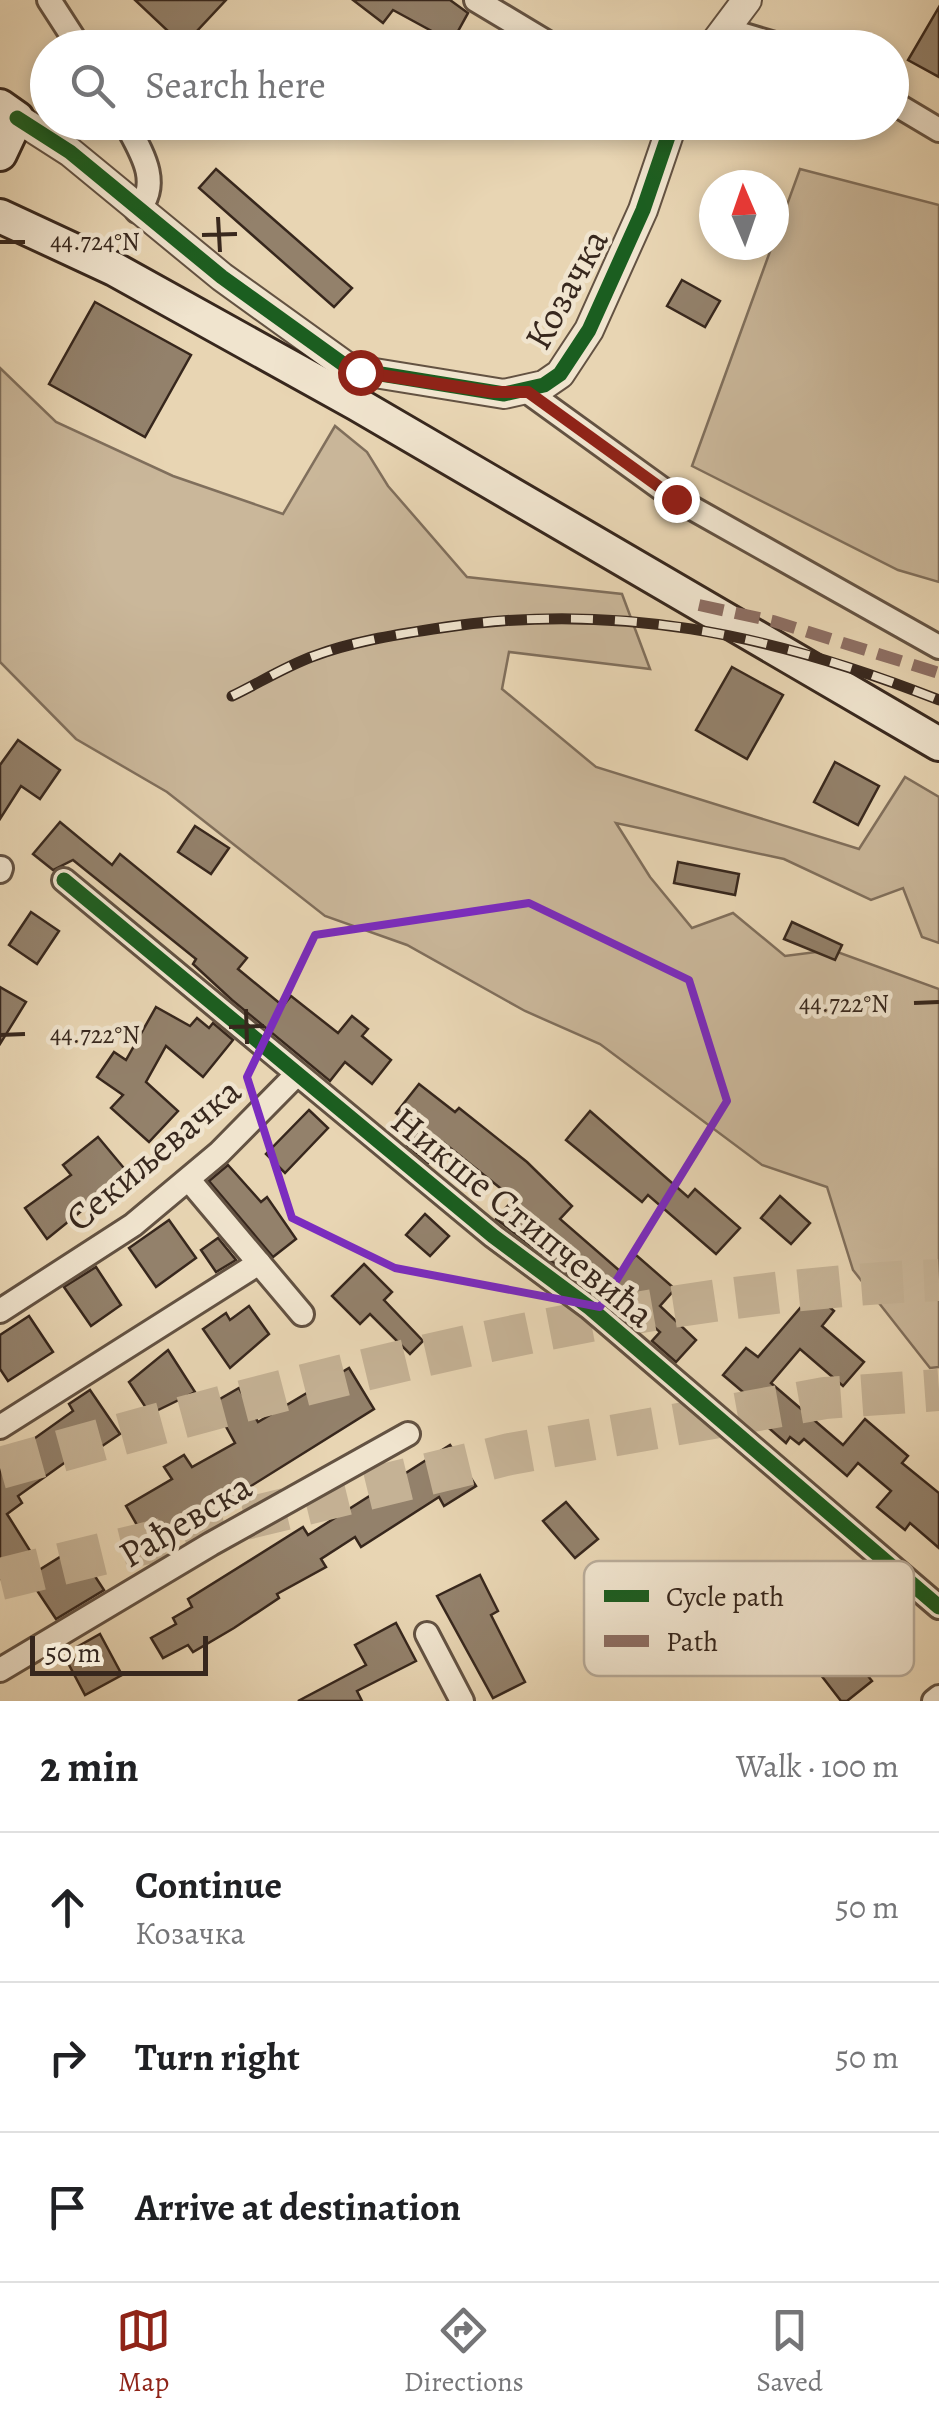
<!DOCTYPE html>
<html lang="en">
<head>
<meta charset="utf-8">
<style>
  :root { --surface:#fff; --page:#f6f6f6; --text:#202124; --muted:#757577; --line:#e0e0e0; --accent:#8f2418 }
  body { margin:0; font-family:Alegreya,serif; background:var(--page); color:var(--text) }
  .compass { position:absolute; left:699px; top:170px; width:90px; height:90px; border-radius:50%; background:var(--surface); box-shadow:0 5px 15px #0003; rotate:358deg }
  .scale { position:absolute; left:30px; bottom:25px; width:178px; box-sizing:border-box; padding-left:10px; border:5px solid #37271d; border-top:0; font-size:28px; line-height:35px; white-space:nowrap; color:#37271d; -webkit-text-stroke:8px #f0e4ce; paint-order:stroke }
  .stop { position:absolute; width:30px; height:30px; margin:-22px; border:8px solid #8f2418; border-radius:50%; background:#fff }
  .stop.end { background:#8f2418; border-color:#fff; box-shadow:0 2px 10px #0008 }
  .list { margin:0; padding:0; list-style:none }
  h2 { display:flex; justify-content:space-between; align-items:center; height:130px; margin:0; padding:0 40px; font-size:42px }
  h2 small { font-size:32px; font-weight:400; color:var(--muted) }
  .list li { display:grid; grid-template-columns:65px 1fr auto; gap:30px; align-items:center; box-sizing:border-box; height:150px; padding:0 40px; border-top:2px solid var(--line) }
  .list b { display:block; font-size:38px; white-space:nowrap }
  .list p { margin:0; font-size:32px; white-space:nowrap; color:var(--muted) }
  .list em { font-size:32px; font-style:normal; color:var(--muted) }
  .icon { flex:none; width:55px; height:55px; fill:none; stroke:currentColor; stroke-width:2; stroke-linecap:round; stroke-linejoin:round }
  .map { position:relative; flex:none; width:939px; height:1701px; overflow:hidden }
  .search { position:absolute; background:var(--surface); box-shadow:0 5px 15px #0003; left:30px; right:30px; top:30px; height:110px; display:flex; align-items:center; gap:25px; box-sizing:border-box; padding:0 35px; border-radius:55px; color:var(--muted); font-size:38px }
  .sheet { height:580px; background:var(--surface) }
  nav { display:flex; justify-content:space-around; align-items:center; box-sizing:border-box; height:140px; border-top:2px solid var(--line); background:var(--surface); font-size:28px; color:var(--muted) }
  nav a { display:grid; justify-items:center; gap:5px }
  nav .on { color:var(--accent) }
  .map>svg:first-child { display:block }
</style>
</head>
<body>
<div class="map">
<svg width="939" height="1701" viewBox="0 0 939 1701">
  <rect width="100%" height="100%" fill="#e8d5b3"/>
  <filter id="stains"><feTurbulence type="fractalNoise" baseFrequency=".002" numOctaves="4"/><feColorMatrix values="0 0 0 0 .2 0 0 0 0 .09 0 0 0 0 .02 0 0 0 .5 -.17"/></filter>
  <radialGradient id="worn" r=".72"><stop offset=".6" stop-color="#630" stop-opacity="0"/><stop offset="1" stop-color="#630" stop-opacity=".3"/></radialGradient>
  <g fill="#cab79a" stroke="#806f5c" stroke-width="2.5">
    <path d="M800,169l139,36v377l-41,-12 -206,-104z"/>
    <path d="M0,368l56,54 117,54 110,38 52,-88 32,26 21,34 79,91 155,17 28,75 -141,-17 -7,37 94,78 263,82 46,-72 34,20v146l-17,-6 -19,-49 -32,12 -87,-41 -168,-36 34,54 42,51 41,-15 52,43 47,-6 107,39v378l-9,1 -77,-98 -26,-83 -65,-22 -162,-121 -75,-33 -118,-66 -82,-29 -158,-124 -91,-53 -76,-77z"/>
  </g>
  <g fill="#93816b" stroke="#37271d" stroke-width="2.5">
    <path d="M135,0h91l-45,48h-29l16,-17z"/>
    <path d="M353,0h97l18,13 -16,29 -59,-32 -10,13z"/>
    <path d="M939,7v70l-31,-17z"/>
    <path d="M216,169l136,119 -18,19 -135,-119z"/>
    <path d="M682,280l38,21 -15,26 -38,-21z"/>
    <path d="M95,302l96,53 -46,82 -96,-53z"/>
    <path d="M732,667l51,28 -36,64 -51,-29z"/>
    <path d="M18,740l42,30 -20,29 -19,-13 -21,33v-54z"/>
    <path d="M835,762l44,24 -21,39 -44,-23z"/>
    <path d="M60,822l52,43 8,-11 127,104 -9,11 45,37 8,-10 47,37 14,-17 16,13 -6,7 29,24 -19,24 -27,-22 -15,19 -98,-81 -39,-36 3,-5 -123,-99 -20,10 -20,-16z"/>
    <path d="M195,826l34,22 -18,26 -33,-22z"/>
    <path d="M678,862l61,12 -4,21 -61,-12z"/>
    <path d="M31,912l28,19 -22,33 -28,-19z"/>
    <path d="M792,922l50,23 -7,15 -51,-21z"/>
    <path d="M0,987l26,15 -26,42z"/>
    <path d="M156,1007l34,19 7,-8 12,10 4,-5 20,17 -30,37 -37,-31 -20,36 32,29 -29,31 -38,-34 12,-13 -26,-18 17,-25 12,8z"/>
    <path d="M419,1084l36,28 4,-4 68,54 45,44 -12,13 61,53 15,-17 39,34 -15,17 36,34 -20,22 -24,-21 8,-9 -78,-68 -11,12 -75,-57 18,-20 -70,-56 -16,20 -21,-18 12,-15 -23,-17z"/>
    <path d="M309,1110l19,18 -43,45 -19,-19z"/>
    <path d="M590,1111l98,86 7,-8 45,39 -24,26 -68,-59 -6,7 -76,-62z"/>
    <path d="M98,1137l30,36 -81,66 -22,-31 46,-33 -8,-10z"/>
    <path d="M228,1165l33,37 6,-5 29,42 -23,18 -64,-76z"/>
    <path d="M780,1196l30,27 -19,21 -30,-26z"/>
    <path d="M425,1214l24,22 -19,20 -24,-21z"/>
    <path d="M169,1220l27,38 -40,29 -27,-39z"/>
    <path d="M218,1238l18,22 -20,12 -15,-22z"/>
    <path d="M364,1264l28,28 -8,8 39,41 -13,13 -40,-40 -10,10 -28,-28z"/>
    <path d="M96,1267l25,38 -30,21 -27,-39z"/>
    <path d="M813,1293l21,18 -12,15 42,36 -21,24 -43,-37 -29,34 72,62 22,-26 43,37 -6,7 37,30v55l-29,-25 -5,7 -28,-23 14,-16 -33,-28 -11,13 -43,-37 -5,5 -9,-7 -4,6 -23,-20 7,-8 -47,-40 23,-27 12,9z"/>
    <path d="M249,1306l20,28 -39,34 -27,-39 23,-16 4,7z"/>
    <path d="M29,1316l24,36 -45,29 -8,-12v-34z"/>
    <path d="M168,1350l27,42 -45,22 -21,-32z"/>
    <path d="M349,1368l25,41 -139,87 -87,48 -22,-38 46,-27 -8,-12 20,-12 8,12 43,-24 -22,-40 26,-15 19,34z"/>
    <path d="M90,1390l30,44 -49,33 -4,-6 -49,35 4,7 -15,11 27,43 -34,22v-116l73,-52 -4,-7z"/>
    <path d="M450,1445l26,41 -32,20 -5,-9 -78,50 -6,-10 -34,22 5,8 -49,27 2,4 -45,30 -41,24 -5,-7 -25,13 -12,-20 25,-14 -3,-6 19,-11 -4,-8 115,-72 5,8z"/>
    <path d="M566,1502l32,37 -23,19 -32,-37z"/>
    <path d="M76,1547l28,43 -48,29 -28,-42z"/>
    <path d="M480,1575l18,36 -7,4 34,67 -32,16 -56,-102z"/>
    <path d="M396,1623l20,38 -59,30 5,10h-64l68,-36 -11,-20z"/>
    <path d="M100,1634l22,41 -37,20 -17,-32 14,-8 -5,-8z"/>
    <path d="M838,1638l34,43 -25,20h-6l-31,-40z"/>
  </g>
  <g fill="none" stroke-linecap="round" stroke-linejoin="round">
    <g stroke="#c5b295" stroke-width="42" stroke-dasharray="42 21" stroke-linecap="butt">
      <path d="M0,1468c308,-86 618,-175 939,-188"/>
      <path d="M0,1579l510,-125 315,-56 114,-8"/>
    </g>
    <defs>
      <g id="minor">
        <path d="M49,0l31,48"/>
        <path d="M476,0l80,48"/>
        <path d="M724,29l64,19"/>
        <path d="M892,102l47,28"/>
        <path d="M125,122c15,28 38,61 12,89"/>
        <path d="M528,392l148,107 263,148"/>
        <path d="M0,871l1,-3"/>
        <path d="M64,880l429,356 97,72 349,299"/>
        <path d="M189,1180l113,134"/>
        <path d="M0,1311l133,-86 86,-72 77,-78"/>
        <path d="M0,1427l259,-164"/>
        <path d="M427,1634l35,67"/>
        <path d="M0,1670l211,-126 197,-110"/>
        <path d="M934,1701l5,-4"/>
      </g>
      <g id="tertiary">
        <path d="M711,48l36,-48"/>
        <path d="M17,118l53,34 152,125 128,92 154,25 40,-9 16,-11 29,-44 54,-120 30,-88"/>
      </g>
      <g id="secondary">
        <path d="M0,106l17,12 -17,36"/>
        <path d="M0,216l114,53 243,135 582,340"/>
      </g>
    </defs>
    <use href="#minor" stroke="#635242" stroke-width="28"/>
    <use href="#tertiary" stroke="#635242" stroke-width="32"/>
    <use href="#secondary" stroke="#37271d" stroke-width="38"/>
    <use href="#minor" stroke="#f0e4ce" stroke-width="22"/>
    <use href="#tertiary" stroke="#f0e4ce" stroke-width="28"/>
    <use href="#secondary" stroke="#f0e4ce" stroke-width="32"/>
    <defs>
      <path id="rail" d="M232,696c27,-13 54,-30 82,-40 37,-14 80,-21 119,-27 180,-29 339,5 506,71"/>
    </defs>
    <use href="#rail" stroke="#37271d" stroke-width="11"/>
    <use href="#rail" stroke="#f0e4ce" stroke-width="8" stroke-dasharray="22" stroke-linecap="butt"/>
    <path stroke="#8d6e63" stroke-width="12" stroke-dasharray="25 12" stroke-linecap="butt" d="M699,605l74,16 166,52"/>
    <defs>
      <g id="cycleway">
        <path d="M17,118l53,34 152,125 128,92 154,25 40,-9 16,-11 29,-44 54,-120 30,-88"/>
        <path d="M64,880l429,356 97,72 349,299"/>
      </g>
    </defs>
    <use href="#cycleway" stroke="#f0e4ce" stroke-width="21"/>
    <use href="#cycleway" stroke="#1b5e20" stroke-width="15"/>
  </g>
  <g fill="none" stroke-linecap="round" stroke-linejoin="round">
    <path stroke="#8f2418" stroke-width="12" d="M360,372l132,20h36l148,107"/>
  </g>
  <path fill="none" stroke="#7b2cbf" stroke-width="8" stroke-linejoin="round" d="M529,903l160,77 38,121 -127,206 -205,-39 -103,-50 -45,-141 68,-142z"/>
  <path fill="none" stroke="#37271d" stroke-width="4" d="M218,217l2,35M202,235l35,-1M0,242h25M914,1003l25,-1M246,1009l1,35M229,1027l35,-1M0,1035l25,-1"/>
  <g text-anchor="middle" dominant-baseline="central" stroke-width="9" stroke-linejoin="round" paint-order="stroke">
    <g font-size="38" fill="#37271d" stroke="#f0e4ce">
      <text transform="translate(566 289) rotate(-61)">Козачка</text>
      <text transform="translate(153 1154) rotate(-40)">Секиљевачка</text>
      <text transform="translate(523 1217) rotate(39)">Никше Стипчевића</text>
      <text transform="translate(185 1520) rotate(-31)">Рађевска</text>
    </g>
  </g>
  <rect x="584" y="1561" width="330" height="115" rx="15" fill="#f0e4ce" stroke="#b8ab99" stroke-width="2.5"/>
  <rect x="604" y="1590" width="45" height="12" fill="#1b5e20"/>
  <rect x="604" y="1635" width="45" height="12" fill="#8d6e63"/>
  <g font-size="28" fill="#37271d">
    <text x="666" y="1606">Cycle path</text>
    <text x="666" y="1651">Path</text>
  </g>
  <g font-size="25" text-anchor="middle" fill="#37271d" stroke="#f0e4ce" stroke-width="9" stroke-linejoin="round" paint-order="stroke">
    <text x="95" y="250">44.724°N</text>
    <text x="844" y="1012">44.722°N</text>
    <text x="95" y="1043">44.722°N</text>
  </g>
  <rect width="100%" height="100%" filter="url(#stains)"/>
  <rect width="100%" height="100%" fill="url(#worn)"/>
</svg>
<svg class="compass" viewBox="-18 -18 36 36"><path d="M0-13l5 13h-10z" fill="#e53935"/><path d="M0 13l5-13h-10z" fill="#757577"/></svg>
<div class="scale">50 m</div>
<div class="stop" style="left:360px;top:372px"></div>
<div class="stop end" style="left:676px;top:499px"></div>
<div class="search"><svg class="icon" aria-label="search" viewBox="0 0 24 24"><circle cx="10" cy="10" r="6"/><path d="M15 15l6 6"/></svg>Search here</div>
</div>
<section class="sheet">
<h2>2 min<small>Walk · 100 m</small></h2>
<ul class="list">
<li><svg class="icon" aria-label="ahead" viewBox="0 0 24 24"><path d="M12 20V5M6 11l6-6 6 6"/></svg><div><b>Continue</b><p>Козачка</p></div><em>50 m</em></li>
<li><svg class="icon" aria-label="right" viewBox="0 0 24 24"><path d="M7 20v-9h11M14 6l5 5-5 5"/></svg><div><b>Turn right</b></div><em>50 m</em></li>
<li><svg class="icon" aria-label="arrive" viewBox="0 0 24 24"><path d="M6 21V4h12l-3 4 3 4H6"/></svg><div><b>Arrive at destination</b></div></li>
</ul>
</section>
<nav>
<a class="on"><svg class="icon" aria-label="map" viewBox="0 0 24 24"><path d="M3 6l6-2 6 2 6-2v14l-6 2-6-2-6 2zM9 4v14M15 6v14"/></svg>Map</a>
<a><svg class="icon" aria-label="directions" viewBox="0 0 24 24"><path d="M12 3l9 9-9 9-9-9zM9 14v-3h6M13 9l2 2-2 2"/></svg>Directions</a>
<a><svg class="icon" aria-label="saved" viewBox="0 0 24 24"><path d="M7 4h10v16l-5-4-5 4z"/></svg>Saved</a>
</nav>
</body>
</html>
